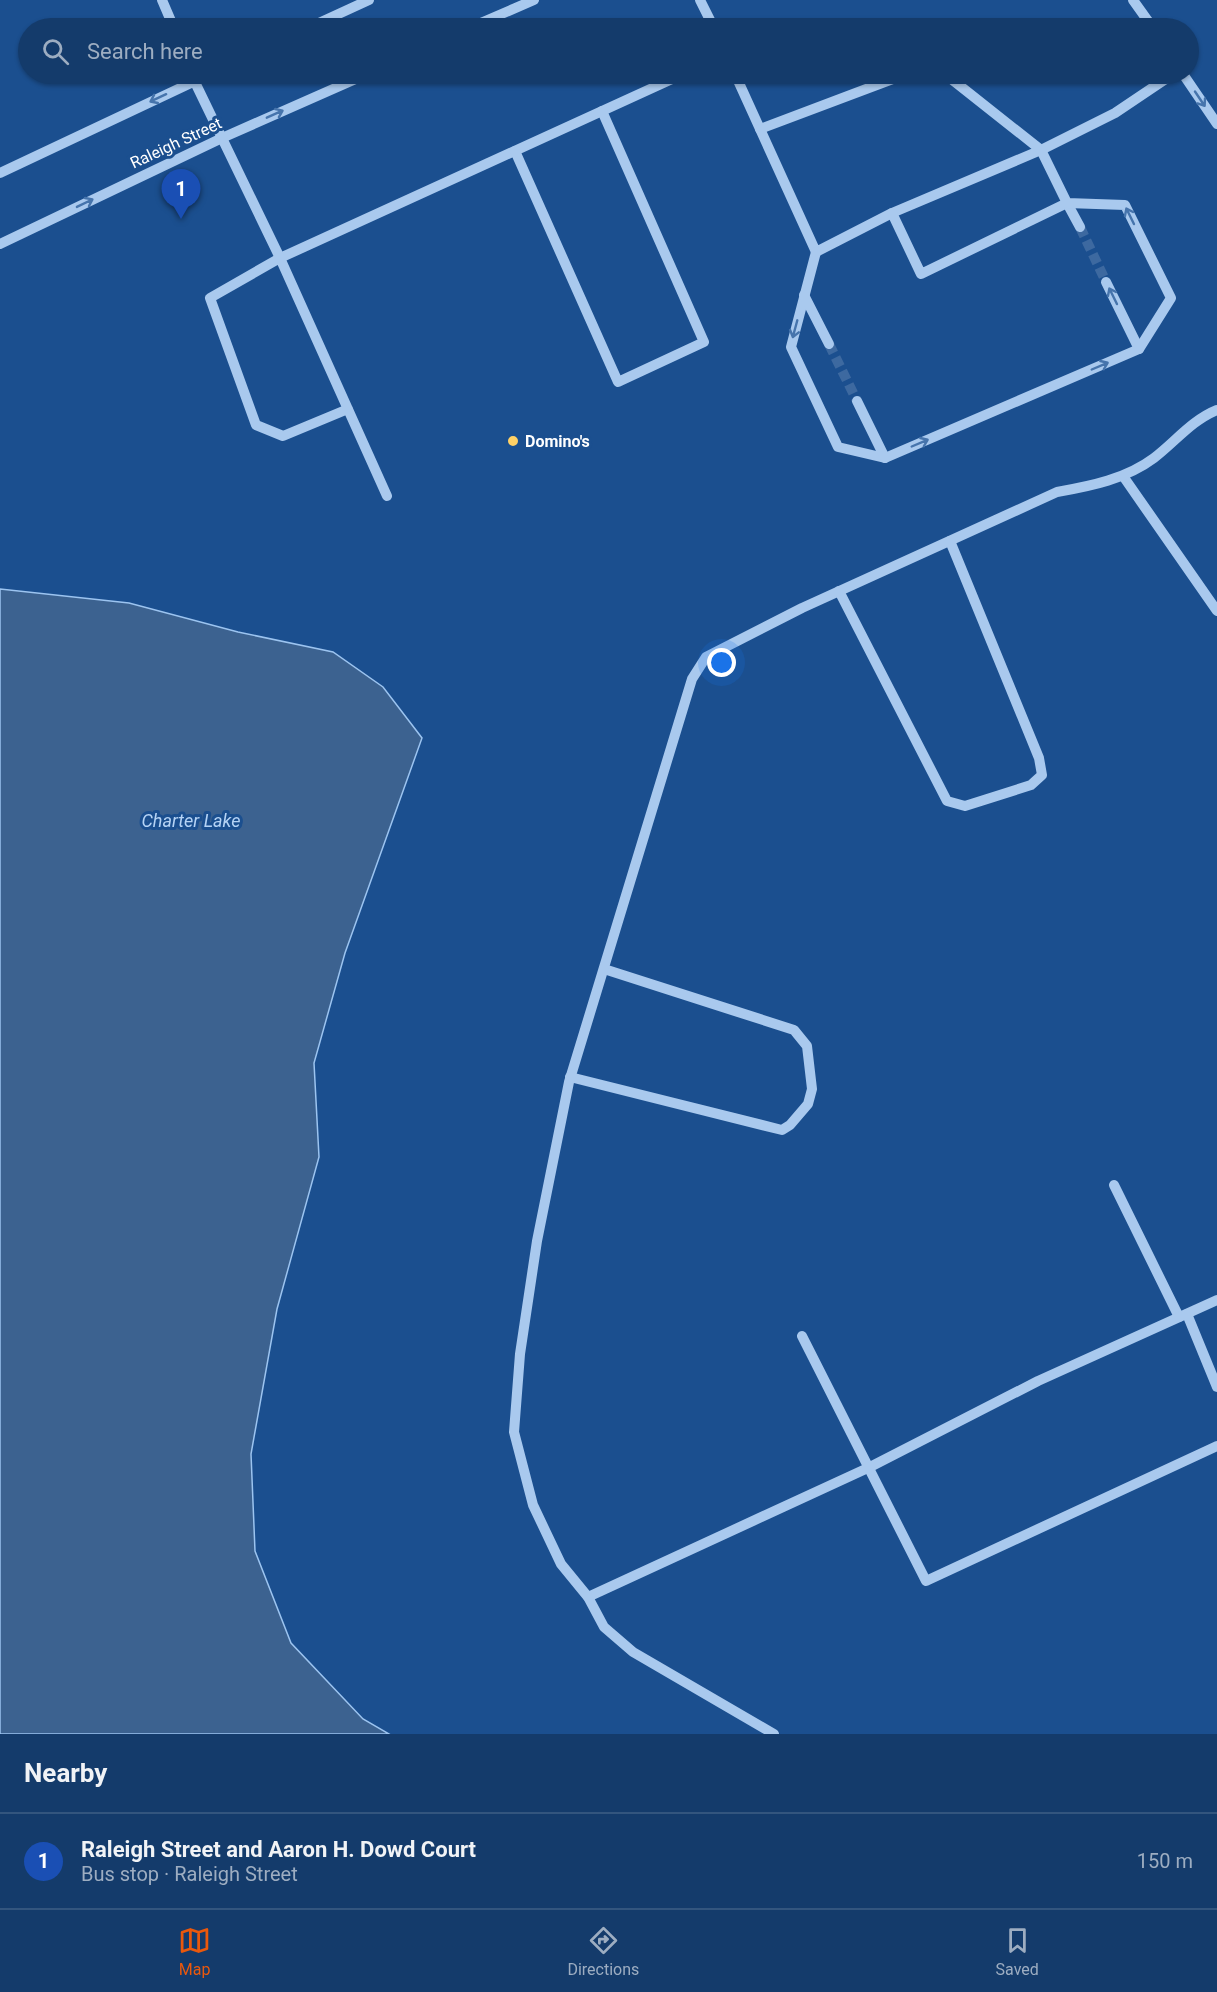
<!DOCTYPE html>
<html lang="en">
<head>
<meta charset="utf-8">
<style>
  :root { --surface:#143b6b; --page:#1d4271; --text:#f1f3f6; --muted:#9dadc1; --line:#33557e; --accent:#ea580c }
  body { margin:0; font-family:Roboto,sans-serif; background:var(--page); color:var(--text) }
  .you { position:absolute; left:722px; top:663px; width:21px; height:21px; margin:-15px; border:4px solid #fff; border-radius:50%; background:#1a73e8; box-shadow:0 0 0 9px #1a73e833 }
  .badge { display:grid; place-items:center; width:39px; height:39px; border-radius:50%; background:var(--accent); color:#fff; font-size:20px; font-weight:700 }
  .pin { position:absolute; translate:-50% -50px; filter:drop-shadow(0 2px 3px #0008) }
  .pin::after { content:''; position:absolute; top:32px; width:21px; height:18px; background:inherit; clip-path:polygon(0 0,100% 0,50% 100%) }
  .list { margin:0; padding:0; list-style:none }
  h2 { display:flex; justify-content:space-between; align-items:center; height:78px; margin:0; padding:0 24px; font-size:26px }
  h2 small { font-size:20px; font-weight:400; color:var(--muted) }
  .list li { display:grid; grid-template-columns:39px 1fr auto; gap:18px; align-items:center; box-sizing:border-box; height:96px; padding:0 24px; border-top:2px solid var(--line) }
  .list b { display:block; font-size:22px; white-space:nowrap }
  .list p { margin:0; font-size:20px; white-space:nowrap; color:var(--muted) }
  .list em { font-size:20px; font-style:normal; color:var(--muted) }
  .icon { flex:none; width:33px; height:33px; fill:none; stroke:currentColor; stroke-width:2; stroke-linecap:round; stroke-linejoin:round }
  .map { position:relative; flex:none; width:1217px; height:1734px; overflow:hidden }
  .search { position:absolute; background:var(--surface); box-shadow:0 2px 4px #0004; left:18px; right:18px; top:18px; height:66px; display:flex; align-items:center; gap:15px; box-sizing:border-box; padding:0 21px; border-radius:33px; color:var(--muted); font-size:22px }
  .sheet { height:174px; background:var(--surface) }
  nav { display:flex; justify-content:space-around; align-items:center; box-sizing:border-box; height:84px; border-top:2px solid var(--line); background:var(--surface); font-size:16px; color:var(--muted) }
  nav a { display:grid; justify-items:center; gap:3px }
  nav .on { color:var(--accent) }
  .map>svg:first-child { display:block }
</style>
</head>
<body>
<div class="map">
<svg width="1217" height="1734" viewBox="0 0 1217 1734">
  <rect width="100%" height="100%" fill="#1b4f8f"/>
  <path fill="#3c6290" stroke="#9cc4f0" stroke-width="1.5" d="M0,589l129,14 109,29 95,20 50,35 39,51 -77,215 -31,110 5,94 -42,152 -26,145 4,97 36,92 72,76 26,15h-389z"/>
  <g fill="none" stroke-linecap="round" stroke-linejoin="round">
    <g stroke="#3d69a0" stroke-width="10" stroke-dasharray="10 5" stroke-linecap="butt">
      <path d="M1080,227l26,55"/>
      <path d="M829,344l28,57"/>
    </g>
    <g stroke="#a9c9ee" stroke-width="10">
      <path d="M162,0l12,28"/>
      <path d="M700,0l14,28"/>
      <path d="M1133,0l20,28"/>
      <path d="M308,28l61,-28"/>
      <path d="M469,28l65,-28"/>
      <path d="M191,74l89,184 403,-184"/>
      <path d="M735,74l81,178 76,-39 149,-63 74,-37 58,-39"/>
      <path d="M1183,74l34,50"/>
      <path d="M760,129l146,-55"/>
      <path d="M515,151l103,231 86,-40 -102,-231"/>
      <path d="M0,173l210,-99"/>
      <path d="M892,213l29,61 146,-71 13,24"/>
      <path d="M0,244l222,-106 145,-64"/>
      <path d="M816,252l-25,95 47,100 47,11 254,-109 32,-51 -46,-93 -58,-2 -26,-53 -96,-76"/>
      <path d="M1106,282l33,67"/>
      <path d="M804,295l25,49"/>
      <path d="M857,401l28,57"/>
      <path d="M348,409l-65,27 -27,-11 -46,-127 70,-40 107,238"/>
      <path d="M1123,476l94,135"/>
      <path d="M839,591l108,210 18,5 66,-21 11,-10 -3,-17 -89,-217"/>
      <path d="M570,1077l212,53 8,-5 18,-21 4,-15 -5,-43 -13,-16 -190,-61"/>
      <path d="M1114,1185l65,132"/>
      <path d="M1187,1314l30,73"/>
      <path d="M802,1336l124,245 291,-135"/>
      <path d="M588,1597l282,-130 168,-86 179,-81"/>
      <path d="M774,1734l-141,-82 -29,-25 -16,-30 -27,-33 -28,-59 -19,-73 6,-78 17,-113 32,-159 123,-403 14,-22 96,-49 255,-116c34,-6 69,-13 97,-34 21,-16 38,-38 63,-48"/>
    </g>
  </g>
  <defs><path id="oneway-shaft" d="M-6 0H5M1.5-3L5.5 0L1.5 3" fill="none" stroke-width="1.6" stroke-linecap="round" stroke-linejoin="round" transform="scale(1.5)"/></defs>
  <g stroke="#4674ac">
    <use href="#oneway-shaft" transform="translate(158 98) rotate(155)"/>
    <use href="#oneway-shaft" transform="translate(1200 99) rotate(56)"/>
    <use href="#oneway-shaft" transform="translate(275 114) rotate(-24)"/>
    <use href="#oneway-shaft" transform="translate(85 203) rotate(-26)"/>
    <use href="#oneway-shaft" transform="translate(1130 216) rotate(-116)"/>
    <use href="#oneway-shaft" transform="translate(1113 296) rotate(-116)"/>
    <use href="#oneway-shaft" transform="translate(795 329) rotate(105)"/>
    <use href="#oneway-shaft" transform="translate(1100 366) rotate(-23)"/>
    <use href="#oneway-shaft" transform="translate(920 443) rotate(-23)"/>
  </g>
  <circle fill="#ffd166" stroke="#1b4f8f" stroke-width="2" cx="513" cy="441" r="6"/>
  <g text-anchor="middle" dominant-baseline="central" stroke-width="6" stroke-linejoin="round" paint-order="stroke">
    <g font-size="16" fill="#fff" stroke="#1b4f8f">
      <text transform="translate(176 143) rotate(-25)">Raleigh Street</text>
    </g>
    <g font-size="16" font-weight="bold" fill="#fff" stroke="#1b4f8f" text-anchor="start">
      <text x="525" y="441">Domino's</text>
    </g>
    <g font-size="18" font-style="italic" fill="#b5d3f5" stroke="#1b4f8f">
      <text x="191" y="820">Charter Lake</text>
    </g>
  </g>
</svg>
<div class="you"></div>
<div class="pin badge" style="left:181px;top:219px;background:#1a4fb4">1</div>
<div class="search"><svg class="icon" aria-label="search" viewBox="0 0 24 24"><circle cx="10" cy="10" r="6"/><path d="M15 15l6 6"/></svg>Search here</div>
</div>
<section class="sheet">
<h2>Nearby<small></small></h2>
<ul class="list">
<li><span class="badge" style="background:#1a4fb4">1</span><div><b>Raleigh Street and Aaron H. Dowd Court</b><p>Bus stop · Raleigh Street</p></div><em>150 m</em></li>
</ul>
</section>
<nav>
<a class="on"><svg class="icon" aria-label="map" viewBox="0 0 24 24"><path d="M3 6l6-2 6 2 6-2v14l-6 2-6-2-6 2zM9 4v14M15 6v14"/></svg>Map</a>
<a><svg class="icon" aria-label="directions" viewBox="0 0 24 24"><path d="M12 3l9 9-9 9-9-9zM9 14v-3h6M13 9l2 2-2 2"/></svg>Directions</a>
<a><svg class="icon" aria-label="saved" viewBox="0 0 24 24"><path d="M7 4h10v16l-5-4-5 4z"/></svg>Saved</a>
</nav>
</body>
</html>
